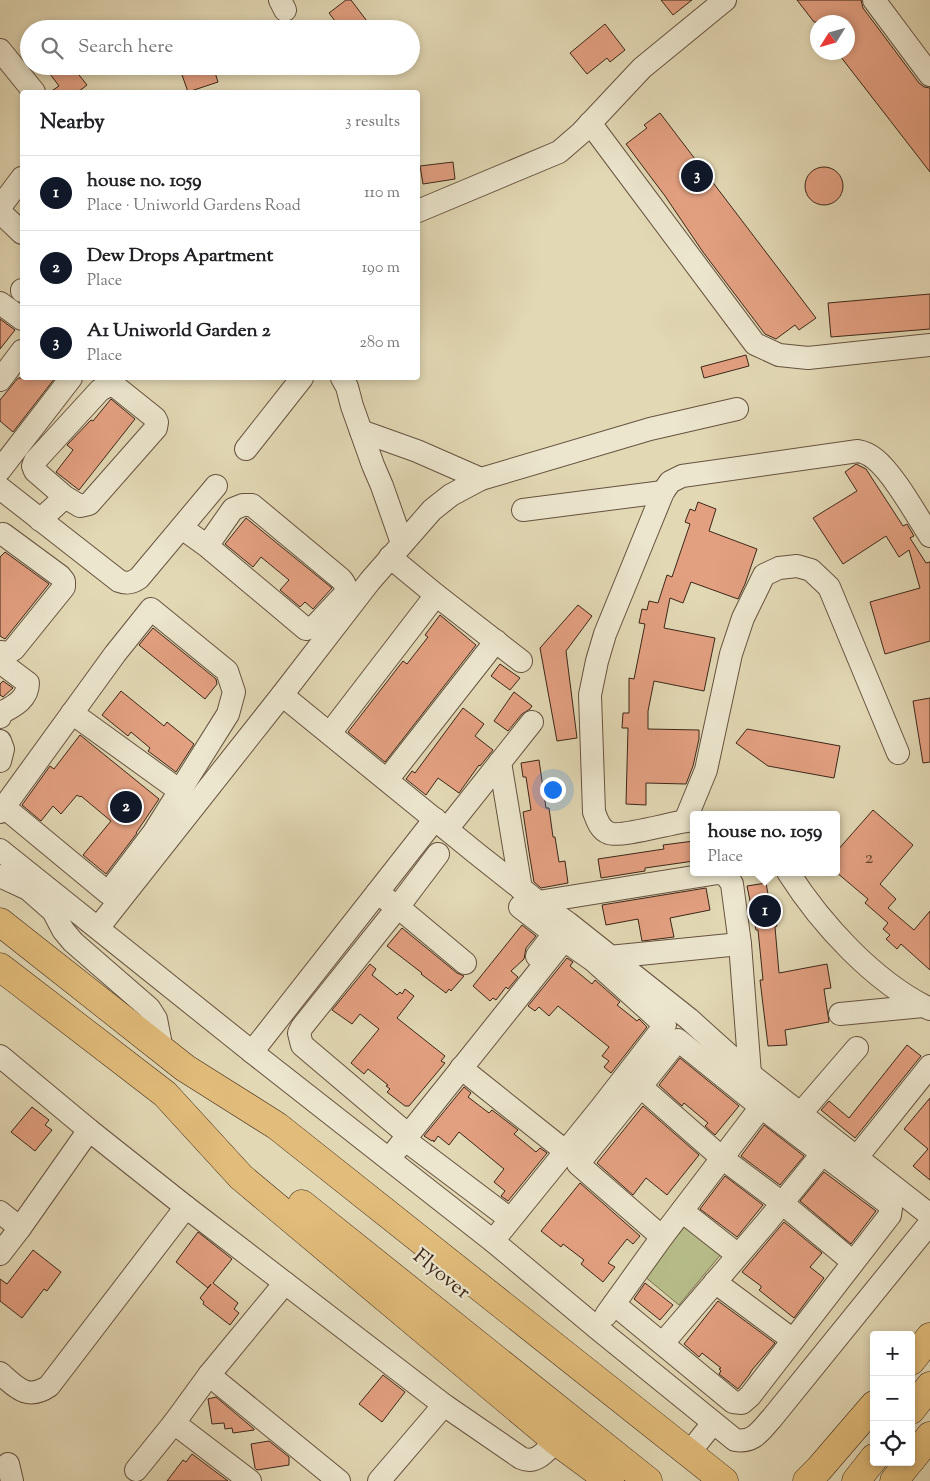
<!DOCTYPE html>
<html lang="en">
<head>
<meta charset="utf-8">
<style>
  :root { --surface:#fff; --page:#f6f6f6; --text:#202124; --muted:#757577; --line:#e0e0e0; --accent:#111827 }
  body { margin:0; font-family:"Sorts Mill Goudy",serif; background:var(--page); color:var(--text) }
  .controls { position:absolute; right:15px; bottom:15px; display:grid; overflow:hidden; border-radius:5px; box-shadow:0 2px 8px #0003 }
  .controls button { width:45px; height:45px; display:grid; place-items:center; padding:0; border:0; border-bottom:1px solid var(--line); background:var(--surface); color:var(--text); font:25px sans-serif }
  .compass { position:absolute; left:810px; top:15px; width:45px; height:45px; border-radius:50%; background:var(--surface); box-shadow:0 2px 8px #0003; rotate:233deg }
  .you { position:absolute; left:552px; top:789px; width:18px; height:18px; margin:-12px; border:4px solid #fff; border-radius:50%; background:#1a73e8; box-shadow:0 0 0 8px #1a73e833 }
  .badge { display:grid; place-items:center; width:32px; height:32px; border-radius:50%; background:var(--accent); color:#fff; font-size:16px; font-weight:700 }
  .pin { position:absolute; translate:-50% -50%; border:2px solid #fff; box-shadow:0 1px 5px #0006 }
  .popup { position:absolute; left:690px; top:811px; width:150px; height:65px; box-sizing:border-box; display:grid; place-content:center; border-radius:5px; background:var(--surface); filter:drop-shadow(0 1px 4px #0005); font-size:16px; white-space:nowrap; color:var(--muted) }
  .popup b { font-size:19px; color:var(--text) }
  .popup::after { content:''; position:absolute; left:50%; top:100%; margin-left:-10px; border:10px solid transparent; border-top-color:var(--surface) }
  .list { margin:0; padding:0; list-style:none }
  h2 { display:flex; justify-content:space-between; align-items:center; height:65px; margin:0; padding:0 20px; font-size:21px }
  h2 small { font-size:16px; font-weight:400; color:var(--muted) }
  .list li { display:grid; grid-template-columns:32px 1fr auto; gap:15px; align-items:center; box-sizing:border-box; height:75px; padding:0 20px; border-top:1px solid var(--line) }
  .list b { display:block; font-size:19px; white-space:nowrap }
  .list p { margin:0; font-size:16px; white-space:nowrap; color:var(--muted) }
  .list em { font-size:16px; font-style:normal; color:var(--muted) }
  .icon { flex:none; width:28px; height:28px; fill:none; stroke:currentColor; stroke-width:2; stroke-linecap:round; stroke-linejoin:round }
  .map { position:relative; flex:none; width:930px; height:1481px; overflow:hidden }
  .search { position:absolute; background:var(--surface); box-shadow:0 2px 8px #0003; left:20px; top:20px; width:400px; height:55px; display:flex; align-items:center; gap:12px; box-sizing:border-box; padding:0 18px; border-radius:28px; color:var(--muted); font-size:19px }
  .panel { position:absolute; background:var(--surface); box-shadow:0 2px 8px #0003; left:20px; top:90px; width:400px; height:290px; border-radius:5px }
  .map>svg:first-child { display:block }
</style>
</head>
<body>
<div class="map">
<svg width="930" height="1481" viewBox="0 0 930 1481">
  <rect width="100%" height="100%" fill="#e2d8b4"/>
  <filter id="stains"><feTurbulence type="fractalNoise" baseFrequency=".004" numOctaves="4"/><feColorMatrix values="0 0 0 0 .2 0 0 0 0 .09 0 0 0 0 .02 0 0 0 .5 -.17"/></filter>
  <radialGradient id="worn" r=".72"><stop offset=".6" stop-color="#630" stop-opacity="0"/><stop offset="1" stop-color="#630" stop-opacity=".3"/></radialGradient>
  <path fill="#b7be8a" stroke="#7a7251" d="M687,1224l35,29 -43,52 -35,-29z"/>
  <g fill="#e3a081" stroke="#3c2618">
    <path d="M346,0h5l22,29h-32l-12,-16z"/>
    <path d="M661,0h31l-19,15z"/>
    <path d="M797,0h64l2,8 56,75 5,4 6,1v84l-93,-120h11v-30h-34z"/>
    <path d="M605,24l20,26 -15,12 -3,-4 -20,16 -17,-21z"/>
    <path d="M44,66h28l15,19 -9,7h-28l9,-6z"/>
    <path d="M198,66h15l5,16 -30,10 -7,-20z"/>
    <path d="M660,113l156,205 -17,12 -4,-5 -19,14 -11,-5 -62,-82 -38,-56 -39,-52 21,-16 -3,-3z"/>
    <path d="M453,162l2,17 -32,5 -3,-18z"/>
    <circle cx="824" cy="186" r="19"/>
    <path d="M930,294v35l-99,8 -3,-34z"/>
    <path d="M0,319l15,11 -15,19z"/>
    <path d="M746,355l3,11 -45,12 -3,-11z"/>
    <path d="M18,378h37l-42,54 -13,-11v-21z"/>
    <path d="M111,399l24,20 -56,71 -23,-18 17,-22 -6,-5 24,-25 2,1z"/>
    <path d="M856,464l10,5 37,57 4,-2 7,12 -4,2 16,25 4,-1v79l-45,13 -15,-52 50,-14 -11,-38 -10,7 -13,-21 -43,28 -30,-46 44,-27 -12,-19z"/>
    <path d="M698,502l18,7 -7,22 48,18 -12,35 -7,15 -47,-17 -8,21 -13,-5 -6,30 51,10 -11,53 -50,-10 -6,30v18l51,1v9l-6,27 -7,18 -40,-1v22l-20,-1 2,-76h-6l1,-15h6v-35l5,1 11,-55 -6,-1 3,-14 5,1 2,-9 9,2 9,-28 5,2 18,-53 -5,-2 5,-13 5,2z"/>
    <path d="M246,518l86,70 -19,21 -8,-7 -5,5 -20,-17 9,-10 -28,-23 -8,10 -28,-23z"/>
    <path d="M5,552l44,32 -44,55 -5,-3v-79z"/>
    <path d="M578,605l14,11 -26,35 11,87 -20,3 -17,-93z"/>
    <path d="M440,615l36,30 -91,117 -37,-30 55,-71 4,3 21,-27 -3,-2z"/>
    <path d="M153,628l63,51 1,5 -12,15 -66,-54z"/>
    <path d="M500,664l20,14 -10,12 -19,-14z"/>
    <path d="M3,681l10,7 -10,9 -3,-2v-11z"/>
    <path d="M121,691l43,35 3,-4 27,22 -18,28 -28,-21 2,-3 -19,-16 -3,4 -26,-21z"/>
    <path d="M514,692l18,14 -2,3 -8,5 -14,17 -14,-10z"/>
    <path d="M930,698v64l-7,1 -10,-62z"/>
    <path d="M463,708l21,16 -9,12 18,14 -13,16 -1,-1 -20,28 -21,-15 -12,17 -20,-16 6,-8 3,2z"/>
    <path d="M747,729l93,17 -6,32 -66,-12 -32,-23z"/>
    <path d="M80,735l79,64 -23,34h1l-31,41 -23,-19 28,-34 -30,-25 -1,1 -3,-2 -16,19 -8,-8 -12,15 -19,-16 28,-39 4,3z"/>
    <path d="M539,760l7,48h3l4,29h2l4,25 6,-1 3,22 -27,5 -7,-6 -5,-30 -6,-40 8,-2 -5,-33h-3l-2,-14z"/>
    <path d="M873,810l40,35 -33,39 16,15 -8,9 26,22 16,-19v59l-29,-26 -4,5 -11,-10 4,-4 -7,-6 5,-6 -23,-20 3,-4 -32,-27v-20z"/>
    <path d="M694,841v20l-49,7v3l-44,7 -3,-19 66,-10 -1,-4z"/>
    <path d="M766,883l4,22h2l5,21 -2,1 4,46 48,-9 4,24 -7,1 5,33 -44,8 2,15 -19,1 -8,-66h3l-5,-50h-2l-9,-44z"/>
    <path d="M706,888l4,22 -40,8 4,19 -32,4 -4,-22 -32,6 -4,-20z"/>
    <path d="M522,925l14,11 -10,12 -2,11 -13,12 7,6 -10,12 -2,-2 -10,13 -3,-2 -3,3 -17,-15z"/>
    <path d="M402,928l55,45 7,3 -13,15 -2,-2 -3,4 -25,-19 1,-1 -35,-27z"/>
    <path d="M567,958l6,4 -3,4 22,18 3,-4 25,22 -3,3 20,16 2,-2 8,8 -36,46 -7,-6 5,-6 -7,-5 7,-9 -51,-41 -9,10 -10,-9 -4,4 -7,-5z"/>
    <path d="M370,964l6,5 -4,6 25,20 3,-3 2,2 3,-5 9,7 -17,22 48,38 -4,5 4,2 -36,43h-4l-18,-14 3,-3 -4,-3 2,-1 -20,-16 -4,5 -13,-11 28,-34 -19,-15 -8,10 -20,-14z"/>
    <path d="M907,1045l14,11 -66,82 -34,-28 8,-9 20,17z"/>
    <path d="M680,1058l59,48 -24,29 -10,-9 3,-3 -24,-20 -2,3 -23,-21z"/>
    <path d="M464,1087l7,6 -3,4 21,16 3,-3 26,20 -4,4 22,18 4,-4 7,5 -39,48 -7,-5 4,-5 -11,-9 10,-13 -45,-37 -10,13 -11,-9 -4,6 -1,-2 -1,1 -8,-5z"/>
    <path d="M930,1098v82l-17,-14 15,-17 -24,-20z"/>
    <path d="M643,1106l56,49 -32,40 -21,-17 -13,17 -36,-32z"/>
    <path d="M32,1107l17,13 -4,5 7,5 -17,21 -24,-19z"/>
    <path d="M764,1125l40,31 -24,29 -39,-29z"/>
    <path d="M824,1172l52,39 -25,33 -51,-43z"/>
    <path d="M725,1176l38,29 -26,32 -37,-28z"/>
    <path d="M580,1183l60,53 -7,8 -6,-5 -19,24 7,4 -12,15 -22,-18 3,-4 -21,-16 -2,3 -20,-16z"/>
    <path d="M784,1222l38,31 -12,14 14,11 -30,40 -35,-28 2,-2v-2l-19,-14z"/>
    <path d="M198,1232l34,27 -19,24 25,20 -4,6 5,4 -9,12 -27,-21 1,-2 -4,-4 11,-14 -3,4 -32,-26z"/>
    <path d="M33,1250l28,22 -14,19 -3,-2 -22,29 -22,-17v-22l7,5z"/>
    <path d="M645,1283l28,22 -13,15 -26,-21z"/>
    <path d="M718,1301l57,42 -23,27 -3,5 -11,14 -19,-15 2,-3 -2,-2 2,-1 -19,-15 -3,4 -15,-13z"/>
    <path d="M383,1375l22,17 -23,30 -23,-18z"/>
    <path d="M216,1397l38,32v1l-21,3 -1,-5 -7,1 -1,-6 -12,1 -4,-25z"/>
    <path d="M269,1441l20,16v8l-32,5 -2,-2 -4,-24z"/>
    <path d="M192,1454l36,27h-61l16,-21 3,2z"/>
  </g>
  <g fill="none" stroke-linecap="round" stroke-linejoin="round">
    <defs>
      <g id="minor">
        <path d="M280,0l5,10"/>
        <path d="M874,0l56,75"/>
        <path d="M0,50l34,42"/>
        <path d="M590,123l165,221 24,11 29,3 122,-13"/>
        <path d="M0,207l22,-29"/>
        <path d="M418,211l141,-59 22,-19 61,-65 83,-68"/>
        <path d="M0,212l22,21"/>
        <path d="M22,290v1"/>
        <path d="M0,303l22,16"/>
        <path d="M342,378l5,9 5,19 21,59 9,21 20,57"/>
        <path d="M0,380l22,-29"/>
        <path d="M361,431l56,20 64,28"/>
        <path d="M246,449l56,-71"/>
        <path d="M0,470l71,-92"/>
        <path d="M0,488l119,93c8,3 13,2 20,-3l77,-92"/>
        <path d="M523,510l140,-18"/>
        <path d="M40,520l25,-23 15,9 9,-2 67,-76 1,-6 -2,-4 -40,-32 -5,-1 -10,5 -65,71 -2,5 2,5 30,26"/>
        <path d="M182,528l25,18 99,83 9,-3 29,-31c3,-7 2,-10 -3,-16l-89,-74h-9l-10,4 -26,37"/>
        <path d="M390,557l46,38 85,66"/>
        <path d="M0,652l8,1 6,-4 50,-62v-6l-4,-5 -57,-42"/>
        <path d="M0,662l28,21c0,16 -14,23 -27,30l-1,4"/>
        <path d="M282,695l194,158 62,49 30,21 121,96 61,55 180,141"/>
        <path d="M72,713l108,78"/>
        <path d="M330,733l106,-138"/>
        <path d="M0,741l3,8 -3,12"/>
        <path d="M500,762l21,127"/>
        <path d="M387,780l109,-139"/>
        <path d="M0,812l4,-5 104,86 46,-61 74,-118 6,-22 -7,-21 -76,-62 -36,45 -111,153"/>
        <path d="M694,820c-17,1 -73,18 -85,13 -9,-3 -12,-13 -15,-21l-4,-117 7,-34 8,-27 58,-142 7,-10 12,-6 176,-25c6,1 12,4 17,8 18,14 42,57 55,77"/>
        <path d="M685,821l21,-51 25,-116 12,-36 21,-43 15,-7 18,-2 14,4 18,17 69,166"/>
        <path d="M447,829l85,-107"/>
        <path d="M0,850l252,202 241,189 104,87 138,112c19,3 25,-9 37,-22l158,-195"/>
        <path d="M438,854l-40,53 67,56"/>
        <path d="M788,872c33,52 86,110 142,137"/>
        <path d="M0,876l28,13 25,22 10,19 10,12 76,66 7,11 6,31"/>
        <path d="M377,893l21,14 -96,120 -3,6 3,12 98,83"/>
        <path d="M538,902l180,-29c8,1 10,5 14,11l8,60 10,130"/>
        <path d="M520,907l31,24 2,4 -16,21"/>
        <path d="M98,928l184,-233 88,-114 62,-71 19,-15 30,-16 169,-50 87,-20"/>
        <path d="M609,957l131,-13"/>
        <path d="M840,1014l83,-8"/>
        <path d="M252,1052l183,-233"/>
        <path d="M0,1056l89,74 97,77 258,198 77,53c15,7 25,-7 35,-17"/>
        <path d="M461,1068l104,83"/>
        <path d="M640,1086l82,72 60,45 71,59"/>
        <path d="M801,1113l56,-65"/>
        <path d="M404,1139l106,80"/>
        <path d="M857,1157l73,-91"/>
        <path d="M389,1159l175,-219 30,21 71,64 -65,84 -107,132"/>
        <path d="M682,1211l56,44"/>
        <path d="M0,1212l20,16"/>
        <path d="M0,1254l20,-26 69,-98"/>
        <path d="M715,1282l78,58"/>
        <path d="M614,1304l119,98 9,1 8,-7 140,-181 1,-7 -5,-6 -125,-95 -83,-67 -100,124 84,73"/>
        <path d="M606,1315l56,-78 99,-130"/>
        <path d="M663,1343l103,-120 56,-69"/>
        <path d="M0,1373c16,14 27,28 49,13l137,-179"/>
        <path d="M209,1375l130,106"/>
        <path d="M174,1423l76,58"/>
        <path d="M689,1453l24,-30"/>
        <path d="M8,1464l4,17"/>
        <path d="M136,1470l38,-47 35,-48 76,-92"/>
        <path d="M379,1481l65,-76"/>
      </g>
      <g id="major">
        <path d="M0,922l185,146 92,58 447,355"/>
        <path d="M0,967l165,127 76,83 315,264 54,40"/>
        <path d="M302,1204l346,277"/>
        <path d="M911,1361l19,-24"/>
        <path d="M807,1481l12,-12 55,-64"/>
      </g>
      <g id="highway">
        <path d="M911,1410l19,-24"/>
        <path d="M911,1460l19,-24"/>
        <path d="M856,1481l18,-23"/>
        <path d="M894,1481l15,-19"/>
      </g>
    </defs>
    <use href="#minor" stroke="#66523f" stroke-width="24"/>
    <use href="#major" stroke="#3c2618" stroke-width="29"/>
    <use href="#highway" stroke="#3c2618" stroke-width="29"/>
    <use href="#minor" stroke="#ece6ce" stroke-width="22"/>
    <use href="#major" stroke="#e1bc7a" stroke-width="28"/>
    <use href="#highway" stroke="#e1bc7a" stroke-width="28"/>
  </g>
  <g text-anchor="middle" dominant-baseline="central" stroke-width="4.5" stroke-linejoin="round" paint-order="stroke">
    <g font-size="19" fill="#664432">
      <text x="869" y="858">2</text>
    </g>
    <g font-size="21" fill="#3c2618" stroke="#ece6ce">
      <text transform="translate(441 1275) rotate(39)">Flyover</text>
    </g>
  </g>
  <rect width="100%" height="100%" filter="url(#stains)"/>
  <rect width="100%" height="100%" fill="url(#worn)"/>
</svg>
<div class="controls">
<button>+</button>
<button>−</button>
<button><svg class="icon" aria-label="locate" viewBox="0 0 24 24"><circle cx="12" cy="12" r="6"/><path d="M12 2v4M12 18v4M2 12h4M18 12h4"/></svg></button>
</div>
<svg class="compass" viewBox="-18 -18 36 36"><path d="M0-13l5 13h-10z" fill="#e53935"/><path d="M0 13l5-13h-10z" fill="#757577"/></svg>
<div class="you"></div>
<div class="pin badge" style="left:765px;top:911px">1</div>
<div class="popup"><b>house no. 1059</b>Place</div>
<div class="pin badge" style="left:126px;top:807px">2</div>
<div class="pin badge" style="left:697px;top:176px">3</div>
<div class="search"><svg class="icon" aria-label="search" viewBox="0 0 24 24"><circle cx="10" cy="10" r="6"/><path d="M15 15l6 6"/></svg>Search here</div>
<section class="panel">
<h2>Nearby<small>3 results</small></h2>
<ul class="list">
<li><span class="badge">1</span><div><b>house no. 1059</b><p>Place · Uniworld Gardens Road</p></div><em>110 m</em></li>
<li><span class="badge">2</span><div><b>Dew Drops Apartment</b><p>Place</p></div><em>190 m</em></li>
<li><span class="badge">3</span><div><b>A1 Uniworld Garden 2</b><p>Place</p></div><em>280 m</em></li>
</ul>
</section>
</div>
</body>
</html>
